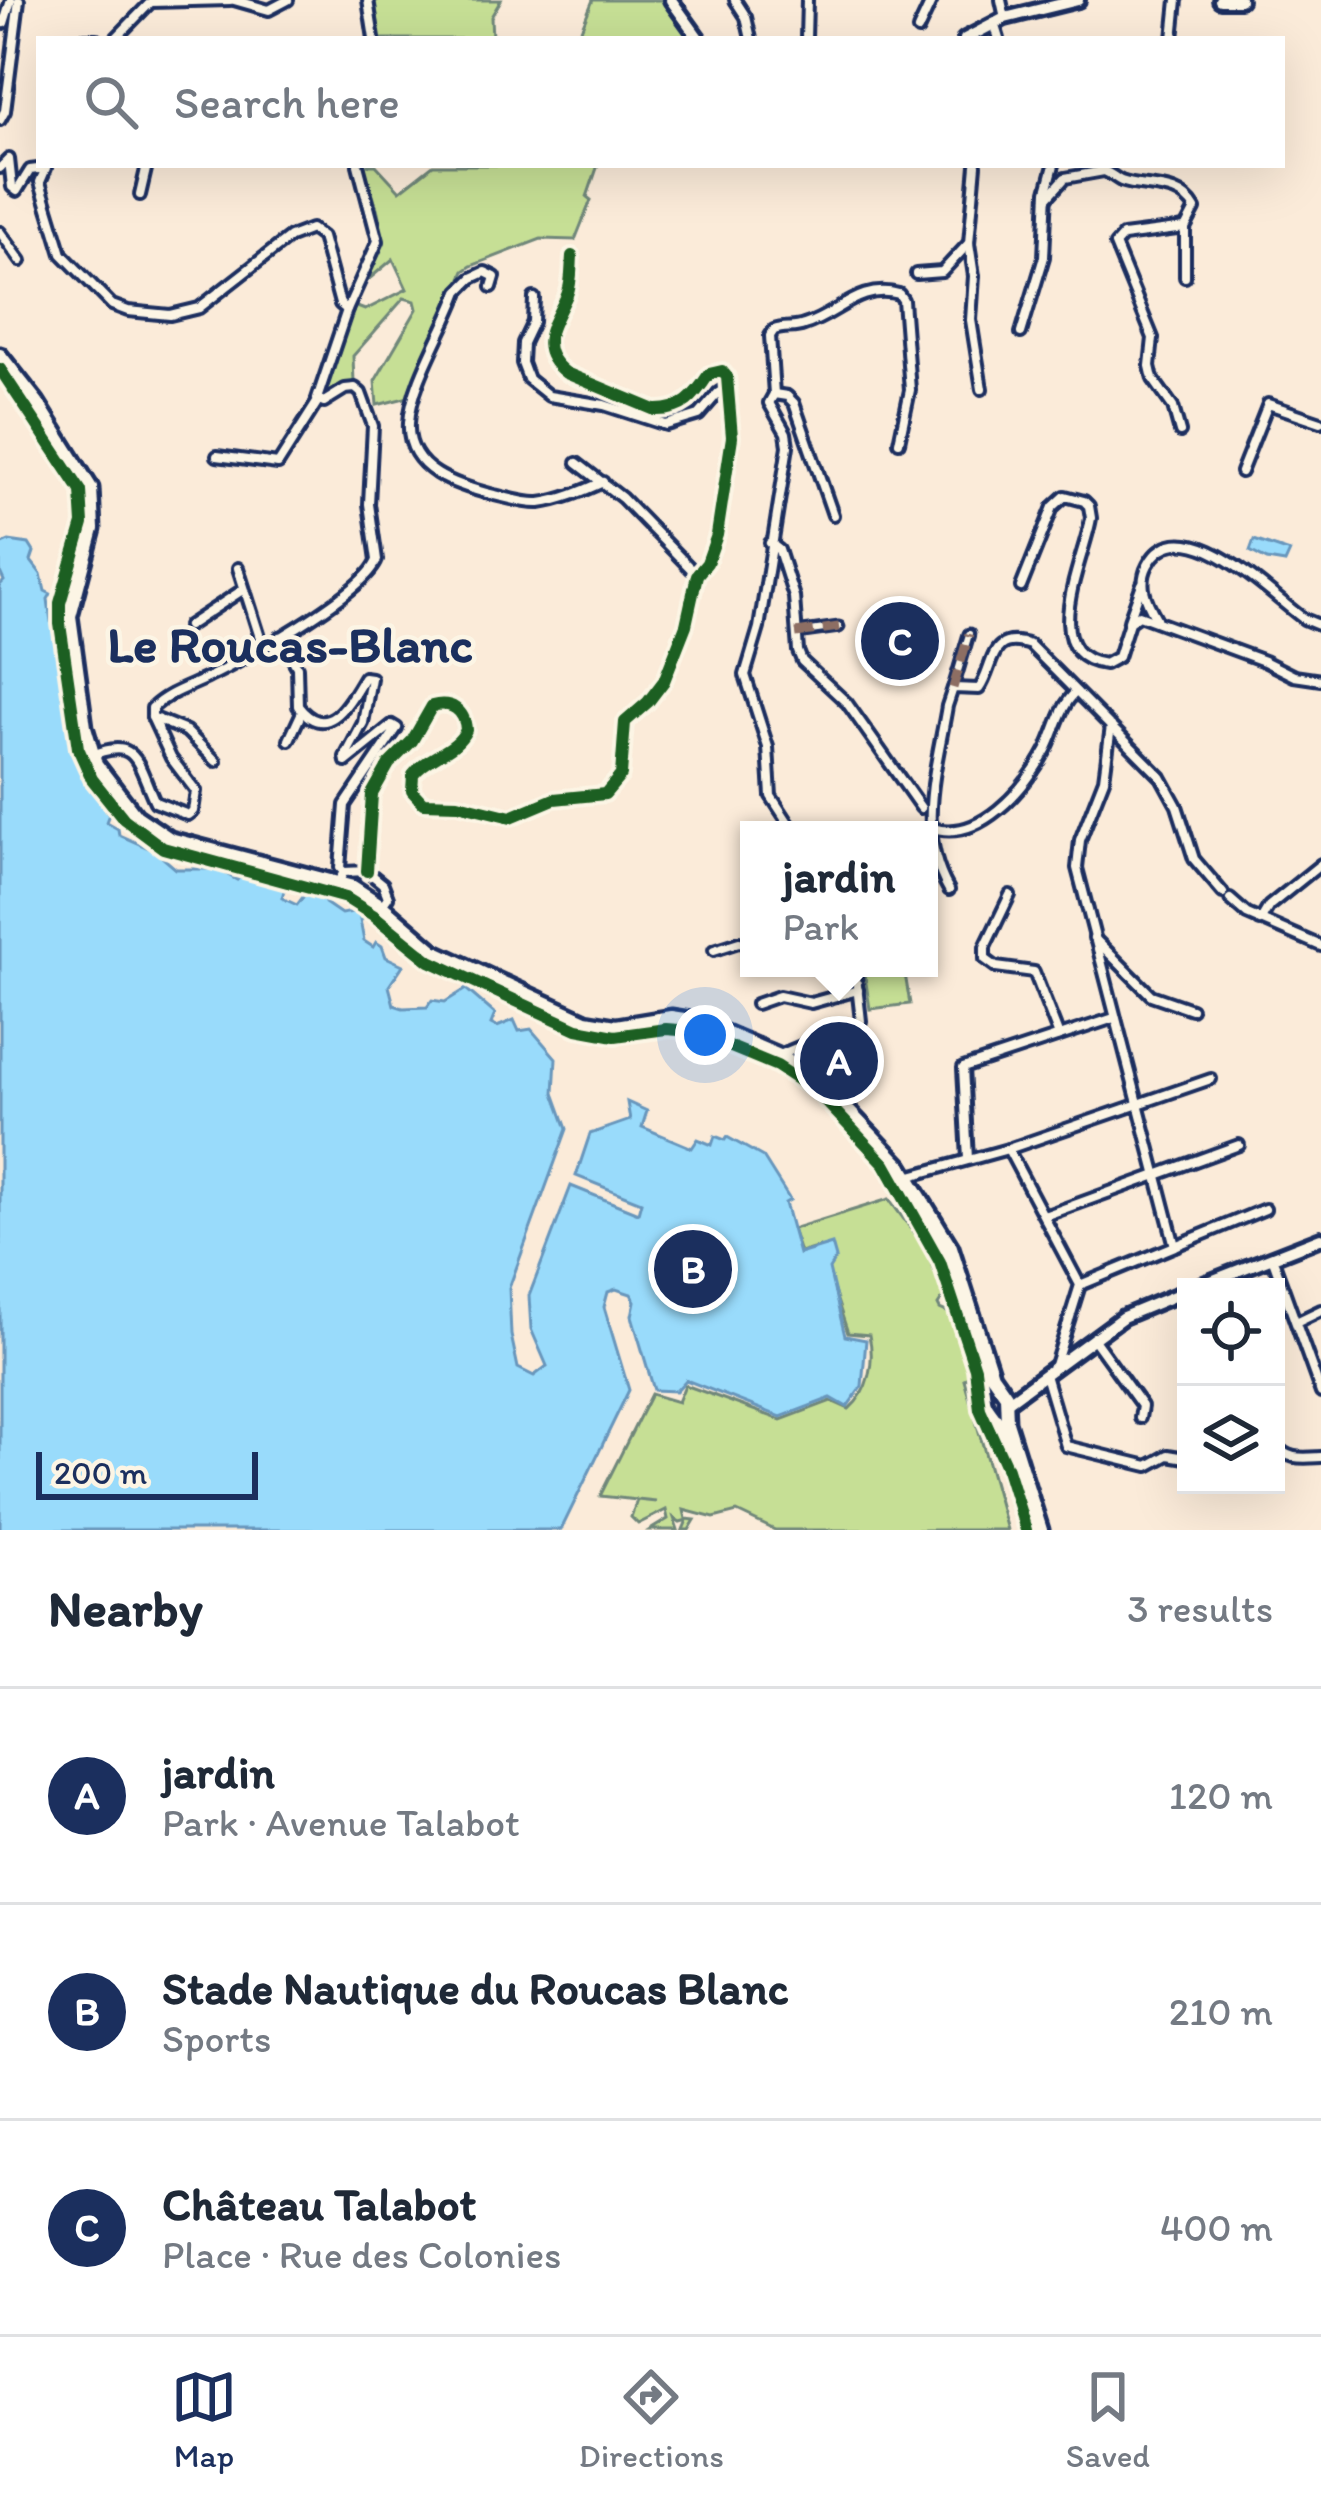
<!DOCTYPE html>
<html lang="en">
<head>
<meta charset="utf-8">
<style>
  :root { --surface:#fff; --page:#f6f6f7; --text:#1f2937; --muted:#747a83; --line:#e0e1e3; --accent:#1b2f5e }
  body { margin:0; font-family:Itim,sans-serif; background:var(--page); color:var(--text) }
  .controls { position:absolute; right:36px; bottom:36px; display:grid; overflow:hidden; border-radius:0px; box-shadow:0 12px 48px #0002 }
  .controls button { width:108px; height:108px; display:grid; place-items:center; padding:0; border:0; border-bottom:3px solid var(--line); background:var(--surface); color:var(--text); font:60px sans-serif }
  .scale { position:absolute; left:36px; bottom:30px; width:222px; box-sizing:border-box; padding-left:12px; border:6px solid #1b2f5e; border-top:0; font-size:33px; line-height:42px; white-space:nowrap; color:#1b2f5e; -webkit-text-stroke:9px #fcf5e5; paint-order:stroke }
  .you { position:absolute; left:705px; top:1035px; width:42px; height:42px; margin:-30px; border:9px solid #fff; border-radius:50%; background:#1a73e8; box-shadow:0 0 0 18px #1a73e833 }
  .badge { display:grid; place-items:center; width:78px; height:78px; border-radius:50%; background:var(--accent); color:#fff; font-size:39px; font-weight:700 }
  .pin { position:absolute; translate:-50% -50%; border:6px solid #fff; box-shadow:0 3px 12px #0006 }
  .popup { position:absolute; left:740px; top:821px; width:198px; height:156px; box-sizing:border-box; display:grid; place-content:center; border-radius:0px; background:var(--surface); filter:drop-shadow(0 3px 9px #0005); font-size:39px; white-space:nowrap; color:var(--muted) }
  .popup b { font-size:45px; color:var(--text) }
  .popup::after { content:''; position:absolute; left:50%; top:100%; margin-left:-24px; border:24px solid transparent; border-top-color:var(--surface) }
  .list { margin:0; padding:0; list-style:none }
  h2 { display:flex; justify-content:space-between; align-items:center; height:156px; margin:0; padding:0 48px; font-size:51px }
  h2 small { font-size:39px; font-weight:400; color:var(--muted) }
  .list li { display:grid; grid-template-columns:78px 1fr auto; gap:36px; align-items:center; box-sizing:border-box; height:216px; padding:0 48px; border-top:3px solid var(--line) }
  .list b { display:block; font-size:45px; white-space:nowrap }
  .list p { margin:0; font-size:39px; white-space:nowrap; color:var(--muted) }
  .list em { font-size:39px; font-style:normal; color:var(--muted) }
  .icon { flex:none; width:66px; height:66px; fill:none; stroke:currentColor; stroke-width:2; stroke-linecap:round; stroke-linejoin:round }
  .map { position:relative; flex:none; width:1321px; height:1530px; overflow:hidden }
  .search { position:absolute; background:var(--surface); box-shadow:0 12px 48px #0002; left:36px; right:36px; top:36px; height:132px; display:flex; align-items:center; gap:30px; box-sizing:border-box; padding:0 42px; border-radius:0px; color:var(--muted); font-size:45px }
  .sheet { height:804px; background:var(--surface) }
  nav { display:flex; justify-content:space-around; align-items:center; box-sizing:border-box; height:168px; border-top:3px solid var(--line); background:var(--surface); font-size:33px; color:var(--muted) }
  nav a { display:grid; justify-items:center; gap:6px }
  nav .on { color:var(--accent) }
  .map>svg:first-child { display:block }
</style>
</head>
<body>
<div class="map">
<svg width="1321" height="1530" viewBox="0 0 1321 1530">
  <rect width="100%" height="100%" fill="#fbebd9"/>
  <filter id="ink" filterUnits="userSpaceOnUse"><feTurbulence type="fractalNoise" baseFrequency=".00833" numOctaves="2"/><feDisplacementMap in="SourceGraphic" scale="24" xChannelSelector="R" yChannelSelector="G"/><feConvolveMatrix kernelMatrix="1 2 1 2 8 2 1 2 1" color-interpolation-filters="sRGB"/></filter>
  <g filter="url(#ink)">
    <g fill="#c6df95" stroke="#70877a" stroke-width="3">
      <path d="M375,0h126l-10,17 1,22h-112z"/>
      <path d="M593,0h73l28,39h-117z"/>
      <path d="M363,165h13l24,26 33,-26h165l-11,32 4,3 -16,40 -34,-1 -70,27 -7,5 -55,126 -32,8 -2,-24 42,-72 -2,-8 -11,-3 -51,58 1,27 -9,1 -20,12 -3,-3 30,-88 13,5 42,-21 -14,-30 -31,26c28,-61 20,-59 1,-120z"/>
      <path d="M904,968l6,36 -40,5 -6,-39z"/>
      <path d="M889,1199l36,49 19,48 -6,9 2,4 11,5 19,62 -6,3 43,151h-232l-38,-18 -23,6 -30,-8 2,9 9,1 -6,10h-6l4,-10 -7,2 -6,-4 4,12h-28l18,-11 -2,-9 -28,14 -7,-7 6,-17 19,2 -56,-6 51,-102 27,8 7,-17 96,35 50,-19 18,8c20,-17 26,-48 20,-74l-21,-2 -29,-86 -19,6 -8,-24z"/>
    </g>
    <g fill="#99dbfb" stroke="#6796bc" stroke-width="3">
      <path d="M1254,540l36,12 -5,11 -18,-3 -17,-9z"/>
      <path d="M9,541l20,3 5,8 -3,9 10,13 4,17 6,3 -3,5 3,23 13,30 -3,4 9,14 -9,8 6,14 -5,5 2,3 6,-4 7,34 -9,2 5,21 7,-1 6,30h10l10,17 -3,7 6,8 -3,8 12,7 1,6 36,16 21,18h41l20,11 11,-13 18,1 17,15 4,-3 -5,18 15,7 12,-16 12,5 4,9 16,11 12,-2v-10l15,12v5l-8,1 4,21 9,6 3,-5 6,4 4,11 17,8 -14,21 5,19 9,3 24,-1 5,-7 13,2 21,-13 29,25 -4,10 6,3 17,-7 5,11 12,-2 25,29 -2,35 13,36 -58,159 2,47 7,33 16,8 13,-10 -16,-37 -2,-33 42,-110 67,27 3,-11 -65,-26 14,-42 40,-14 -3,-18 20,9 -5,16 50,21 6,-9 14,6 3,-9 10,4 2,-3 36,20 27,43 -5,3 14,51 33,-10 4,14 -7,11 16,67 21,4 -4,46 -15,21 -16,-9 -50,19 -95,-37 -10,11 -22,-1 -22,-74 3,-15 -4,-7 -15,-5 -8,3 -4,15 25,83 -68,140h-561v-945l4,-4 -4,-9v-27z"/>
    </g>
    <g fill="none" stroke-linecap="round" stroke-linejoin="round">
      <defs>
        <g id="pedestrian">
          <path d="M796,633l43,-6"/>
          <path d="M953,688l16,-54"/>
        </g>
        <g id="minor">
          <path d="M234,0l35,10 19,-10"/>
          <path d="M368,0l6,39"/>
          <path d="M735,0l11,17 5,22"/>
          <path d="M1001,0l4,18"/>
          <path d="M994,23l5,16"/>
          <path d="M0,24l4,-1 7,-23"/>
          <path d="M918,30l14,-30"/>
          <path d="M80,39h16"/>
          <path d="M115,39l36,-37 79,-2"/>
          <path d="M806,39l1,-39"/>
          <path d="M1173,39l4,-39"/>
          <path d="M0,120l5,-9 14,-111"/>
          <path d="M976,165l-7,78 5,33 -3,44 11,69"/>
          <path d="M0,168l9,-9 3,28 5,4 13,-21 16,-2 -6,14 22,72 50,51 16,6 42,4 29,-7 91,-71 21,-8 11,8 18,67 7,6"/>
          <path d="M140,195l7,-30"/>
          <path d="M1047,198l18,-20 39,-7c6,2 11,7 17,10 24,9 58,0 74,28l-10,19v49"/>
          <path d="M0,232l21,29"/>
          <path d="M916,274l26,-2 27,-29"/>
          <path d="M492,287l3,-10 -10,-5 -13,6 -13,13c-14,39 -48,92 -50,132 -3,48 49,63 85,72 15,3 31,9 46,8 22,-3 43,-12 63,-21"/>
          <path d="M534,298l-1,24 -10,21 -1,20 6,16 21,17 55,9 62,20 33,-10 19,-22 11,-7"/>
          <path d="M1021,333l23,-76 3,-66 7,-26"/>
          <path d="M774,394l13,2 7,7 39,112"/>
          <path d="M1180,432l-7,-25 -20,-28 -3,-13 3,-28 -38,-93 8,-9 62,-8"/>
          <path d="M217,456l61,8 40,-63"/>
          <path d="M577,463l45,35 75,77"/>
          <path d="M1241,472l27,-68 53,18"/>
          <path d="M770,543l9,7 15,47 4,54 4,10 45,42 74,105"/>
          <path d="M238,568l25,79"/>
          <path d="M1021,587l32,-80 12,-11 19,5 5,5 2,12c-6,40 -56,137 14,146l13,-7 11,-35 10,-7 125,46 30,15 27,4"/>
          <path d="M1156,618c-10,-17 -18,-34 -8,-53 33,-63 122,30 156,54l17,7"/>
          <path d="M1129,620l13,-36"/>
          <path d="M188,626l56,-37"/>
          <path d="M280,637l17,30 1,39c30,38 51,-4 66,-29l7,1 -8,45 -18,34 1,5 46,-37 5,3 -52,77 -5,63 4,4"/>
          <path d="M152,717v-9c17,-16 37,-21 57,-31 34,-16 157,-85 168,-117l-8,-56 4,-78 -12,-33 -6,-5 -10,1 -21,13 -7,-3 30,-89 31,-69 -20,-76"/>
          <path d="M154,718l32,13 30,30"/>
          <path d="M1111,726l-7,53 -24,61 -3,28 98,378"/>
          <path d="M289,740l13,-28"/>
          <path d="M85,758c53,-23 50,1 70,44l33,13 5,-4 3,-20 -25,-33 -19,-41"/>
          <path d="M930,827c48,18 96,-39 116,-77 10,-19 14,-44 30,-58"/>
          <path d="M793,830l-22,-34 -3,-49 -23,-72 14,-47 29,-182 -2,-13 -17,-30 5,-9 -4,-58 4,-6c10,-4 20,-1 30,-5 34,-10 55,-42 95,-31l4,6 7,90 -11,52"/>
          <path d="M367,871l5,-77 17,-30 23,-23 20,-35c19,-5 33,4 34,24 -10,22 -38,25 -53,45l-1,16 11,12 35,1 53,13 43,-18 51,-5 16,-19 4,-53 23,-20 16,-21 22,-56 11,-50 10,-12 10,-28 15,-98 -5,-60 -5,-6 -13,3c-15,23 -26,37 -54,36l-89,-37c-34,-26 -11,-50 1,-78 5,-12 4,-27 5,-39"/>
          <path d="M334,889l10,-17 23,-1 16,13 5,13 -7,10"/>
          <path d="M949,890c-34,-59 -12,-123 -2,-184l6,-18 26,1c16,-23 9,-58 51,-44l131,132 16,29 17,53 29,34"/>
          <path d="M1010,895l-25,52v12l11,8 38,5 25,64"/>
          <path d="M1230,899l17,15 74,32"/>
          <path d="M1260,921l9,-15 52,-42"/>
          <path d="M1094,938l57,57 40,14"/>
          <path d="M714,950l25,-8 10,2"/>
          <path d="M756,1004l23,-8 32,7 47,-13"/>
          <path d="M770,1059l41,-17 40,-6 10,-15 -6,-53"/>
          <path d="M1008,1149l72,136 -25,80"/>
          <path d="M968,1159l-5,-91 151,-50"/>
          <path d="M907,1177l101,-28 203,-70"/>
          <path d="M1044,1216l195,-71"/>
          <path d="M1272,1257l49,136"/>
          <path d="M1080,1285l185,-76"/>
          <path d="M1296,1322l25,-12"/>
          <path d="M1093,1338l49,68 -2,12"/>
          <path d="M1045,1375l21,71 82,20 20,-11 18,3"/>
          <path d="M1276,1444c10,17 28,14 45,13"/>
        </g>
        <g id="tertiary">
          <path d="M671,0l28,39"/>
          <path d="M1220,0h20"/>
          <path d="M965,39l40,-21 73,-18"/>
          <path d="M1196,1287l125,-49"/>
          <path d="M1006,1403l117,-86 63,-26"/>
        </g>
        <g id="secondary">
          <path d="M0,355l37,47 54,86 2,41 -23,87 15,111 11,37 40,52 34,23 183,48 29,19 52,45 152,70 30,5 55,-9 26,4 85,36 42,28 77,81 50,81 41,128 14,20 1,27 34,108"/>
          <path d="M354,897l36,27"/>
          <path d="M880,1153c56,69 94,160 104,246 1,10 10,14 13,24 13,35 23,71 34,107"/>
        </g>
      </defs>
      <use href="#pedestrian" stroke="#1b2f5e" stroke-width="15"/>
      <use href="#minor" stroke="#1b2f5e" stroke-width="16"/>
      <use href="#tertiary" stroke="#1b2f5e" stroke-width="20"/>
      <use href="#secondary" stroke="#1b2f5e" stroke-width="21"/>
      <use href="#pedestrian" stroke="#fcf5e5" stroke-width="6"/>
      <use href="#minor" stroke="#fcf5e5" stroke-width="8"/>
      <use href="#tertiary" stroke="#fcf5e5" stroke-width="10"/>
      <use href="#secondary" stroke="#fcf5e5" stroke-width="12"/>
      <g stroke="#8d6e63" stroke-width="9" stroke-dasharray="18 9" stroke-linecap="butt">
        <path d="M796,633l43,-6"/>
        <path d="M953,688l16,-54"/>
      </g>
      <defs>
        <g id="cycleway">
          <path d="M0,369l81,122 2,33 -23,79v21l18,124 14,31 32,40 39,29 183,50 27,17 57,46 147,68 38,7 51,-7 26,2 85,35 41,27 67,71 55,98 35,106 5,41 27,60 19,61"/>
          <path d="M367,871l5,-77 17,-30 23,-23 20,-35c19,-5 33,4 34,24 -10,22 -38,25 -53,45l-1,16 11,12 35,1 53,13 43,-18 51,-5 16,-19 4,-53 23,-20 16,-21 22,-56 11,-50 10,-12 10,-28 15,-98 -5,-60 -5,-6 -13,3c-15,23 -26,37 -54,36l-89,-37c-34,-26 -11,-50 1,-78 5,-12 4,-27 5,-39"/>
        </g>
      </defs>
      <use href="#cycleway" stroke="#fcf5e5" stroke-width="20"/>
      <use href="#cycleway" stroke="#1b5e20" stroke-width="12"/>
    </g>
  </g>
  <g text-anchor="middle" dominant-baseline="central" stroke-width="9" stroke-linejoin="round" paint-order="stroke">
    <g font-size="51" font-weight="bold" fill="#1b2f5e" stroke="#fcf5e5">
      <text x="290" y="644">Le Roucas-Blanc</text>
    </g>
  </g>
</svg>
<div class="controls">
<button><svg class="icon" aria-label="locate" viewBox="0 0 24 24"><circle cx="12" cy="12" r="6"/><path d="M12 2v4M12 18v4M2 12h4M18 12h4"/></svg></button>
<button><svg class="icon" aria-label="layers" viewBox="0 0 24 24"><path d="M12 4l9 5-9 5-9-5zM3 14l9 5 9-5"/></svg></button>
</div>
<div class="scale">200 m</div>
<div class="you"></div>
<div class="pin badge" style="left:839px;top:1061px">A</div>
<div class="popup"><b>jardin</b>Park</div>
<div class="pin badge" style="left:693px;top:1269px">B</div>
<div class="pin badge" style="left:900px;top:641px">C</div>
<div class="search"><svg class="icon" aria-label="search" viewBox="0 0 24 24"><circle cx="10" cy="10" r="6"/><path d="M15 15l6 6"/></svg>Search here</div>
</div>
<section class="sheet">
<h2>Nearby<small>3 results</small></h2>
<ul class="list">
<li><span class="badge">A</span><div><b>jardin</b><p>Park · Avenue Talabot</p></div><em>120 m</em></li>
<li><span class="badge">B</span><div><b>Stade Nautique du Roucas Blanc</b><p>Sports</p></div><em>210 m</em></li>
<li><span class="badge">C</span><div><b>Château Talabot</b><p>Place · Rue des Colonies</p></div><em>400 m</em></li>
</ul>
</section>
<nav>
<a class="on"><svg class="icon" aria-label="map" viewBox="0 0 24 24"><path d="M3 6l6-2 6 2 6-2v14l-6 2-6-2-6 2zM9 4v14M15 6v14"/></svg>Map</a>
<a><svg class="icon" aria-label="directions" viewBox="0 0 24 24"><path d="M12 3l9 9-9 9-9-9zM9 14v-3h6M13 9l2 2-2 2"/></svg>Directions</a>
<a><svg class="icon" aria-label="saved" viewBox="0 0 24 24"><path d="M7 4h10v16l-5-4-5 4z"/></svg>Saved</a>
</nav>
</body>
</html>
